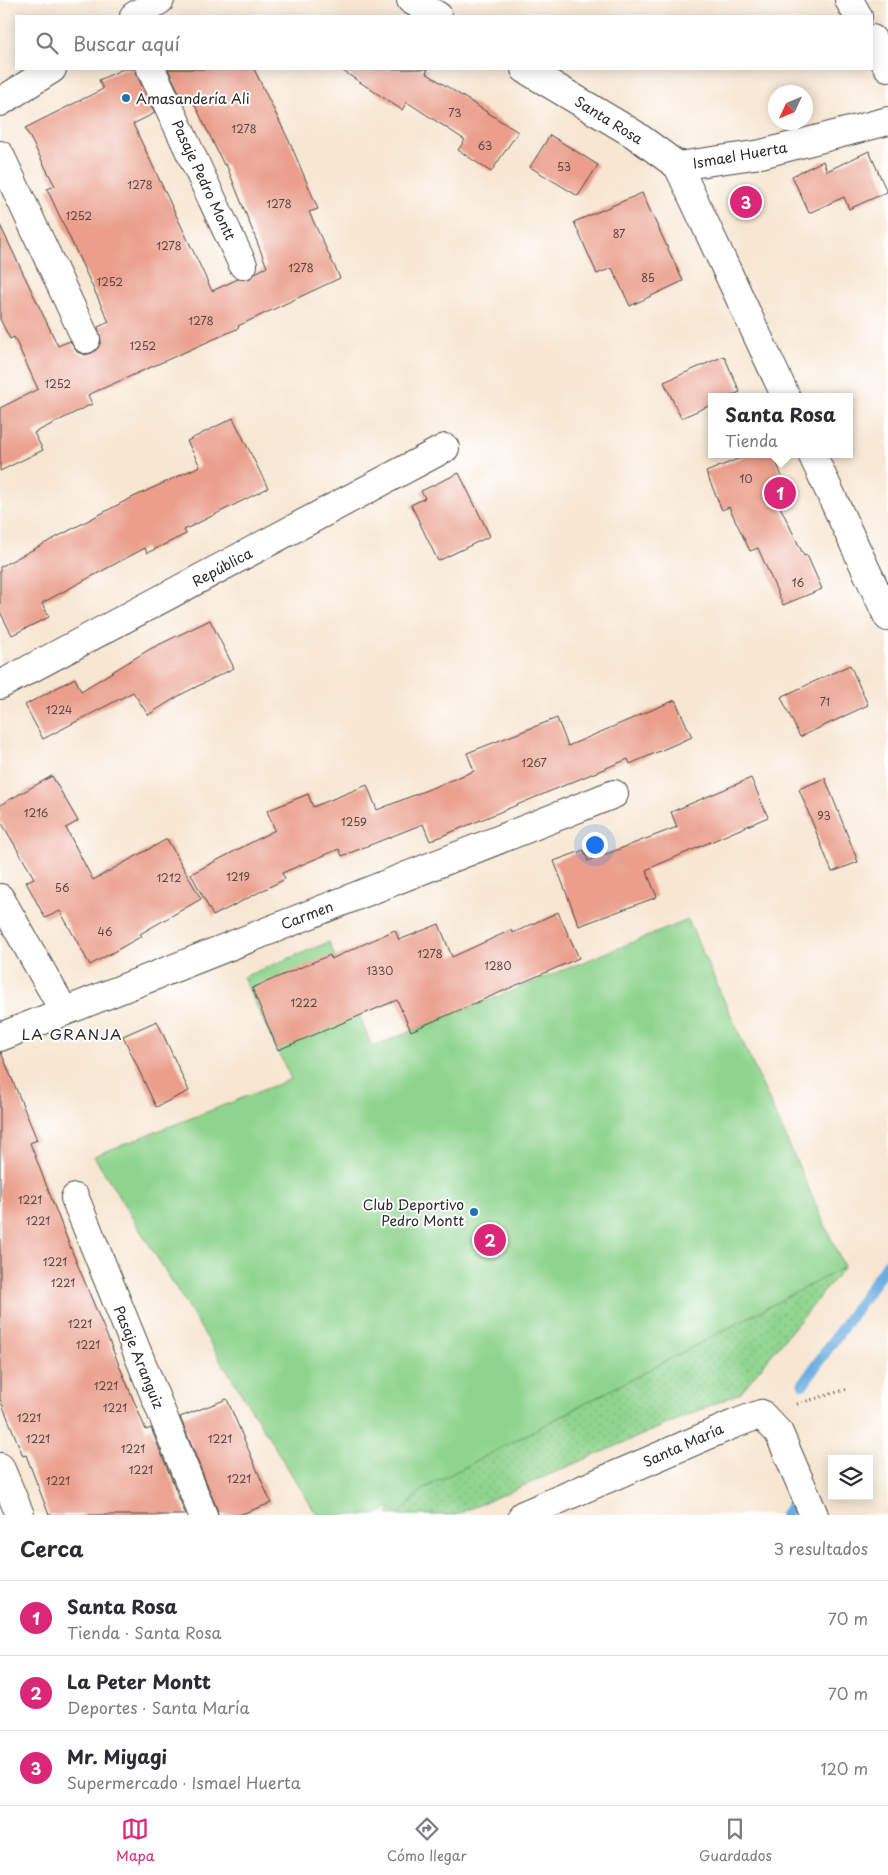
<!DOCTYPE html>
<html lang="es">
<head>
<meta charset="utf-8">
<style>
  :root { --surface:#fff; --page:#f7f7f7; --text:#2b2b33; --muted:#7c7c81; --line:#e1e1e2; --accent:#db2777 }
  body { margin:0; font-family:"Playpen Sans",sans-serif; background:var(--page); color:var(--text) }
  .controls { position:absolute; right:15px; bottom:15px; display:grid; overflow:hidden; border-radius:0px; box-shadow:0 2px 12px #0003 }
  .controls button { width:45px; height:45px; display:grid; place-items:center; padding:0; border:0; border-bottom:1px solid var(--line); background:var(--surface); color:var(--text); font:25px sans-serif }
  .compass { position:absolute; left:768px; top:85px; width:45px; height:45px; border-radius:50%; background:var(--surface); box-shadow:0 2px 12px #0003; rotate:226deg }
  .you { position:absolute; left:594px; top:844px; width:18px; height:18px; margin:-12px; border:4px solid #fff; border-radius:50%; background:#1a73e8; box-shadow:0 0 0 8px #1a73e833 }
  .badge { display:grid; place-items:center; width:32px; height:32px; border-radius:50%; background:var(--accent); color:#fff; font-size:16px; font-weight:700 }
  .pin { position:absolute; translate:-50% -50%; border:2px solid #fff; box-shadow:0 1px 5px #0006 }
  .popup { position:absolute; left:708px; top:393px; width:145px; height:65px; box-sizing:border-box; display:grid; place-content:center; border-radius:0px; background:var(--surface); filter:drop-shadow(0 1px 4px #0005); font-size:16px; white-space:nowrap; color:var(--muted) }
  .popup b { font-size:19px; color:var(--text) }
  .popup::after { content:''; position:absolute; left:50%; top:100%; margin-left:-10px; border:10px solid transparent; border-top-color:var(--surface) }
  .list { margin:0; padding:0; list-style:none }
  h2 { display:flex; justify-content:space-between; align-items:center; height:65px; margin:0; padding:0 20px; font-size:21px }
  h2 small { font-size:16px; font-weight:400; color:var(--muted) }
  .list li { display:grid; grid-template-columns:32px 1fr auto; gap:15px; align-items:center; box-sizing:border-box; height:75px; padding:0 20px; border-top:1px solid var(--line) }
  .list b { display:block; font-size:19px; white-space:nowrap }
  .list p { margin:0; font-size:16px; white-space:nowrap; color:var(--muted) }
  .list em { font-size:16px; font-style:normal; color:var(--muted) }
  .icon { flex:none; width:28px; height:28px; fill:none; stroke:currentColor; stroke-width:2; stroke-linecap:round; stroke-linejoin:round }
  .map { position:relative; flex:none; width:888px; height:1515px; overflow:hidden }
  .search { position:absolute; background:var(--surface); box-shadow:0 2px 12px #0003; left:15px; right:15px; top:15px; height:55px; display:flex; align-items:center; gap:12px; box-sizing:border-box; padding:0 18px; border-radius:0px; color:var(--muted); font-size:19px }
  .sheet { height:290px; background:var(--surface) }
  nav { display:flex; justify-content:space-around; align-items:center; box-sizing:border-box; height:70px; border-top:1px solid var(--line); background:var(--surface); font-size:14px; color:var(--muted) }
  nav a { display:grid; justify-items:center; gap:2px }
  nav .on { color:var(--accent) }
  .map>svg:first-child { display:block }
</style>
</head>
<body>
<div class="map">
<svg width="888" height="1515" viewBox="0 0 888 1515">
  <defs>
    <pattern id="grass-dots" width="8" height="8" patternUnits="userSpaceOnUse" patternTransform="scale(1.25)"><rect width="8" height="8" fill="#8fd48e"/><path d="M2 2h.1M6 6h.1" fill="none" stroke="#7cb67b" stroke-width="1.8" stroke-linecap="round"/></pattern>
  </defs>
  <rect width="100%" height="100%" fill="#fff"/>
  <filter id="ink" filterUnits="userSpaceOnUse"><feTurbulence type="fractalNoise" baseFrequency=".02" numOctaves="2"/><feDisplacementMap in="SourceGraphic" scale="10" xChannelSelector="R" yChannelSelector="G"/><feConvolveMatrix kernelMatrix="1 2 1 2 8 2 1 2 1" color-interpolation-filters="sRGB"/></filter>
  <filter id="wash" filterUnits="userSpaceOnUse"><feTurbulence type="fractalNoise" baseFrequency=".0096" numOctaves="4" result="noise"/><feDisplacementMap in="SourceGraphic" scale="20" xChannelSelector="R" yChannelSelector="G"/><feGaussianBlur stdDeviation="1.12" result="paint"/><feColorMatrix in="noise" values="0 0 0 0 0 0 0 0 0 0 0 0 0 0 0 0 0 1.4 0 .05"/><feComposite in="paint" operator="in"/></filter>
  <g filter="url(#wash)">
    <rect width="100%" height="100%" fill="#f7e6d1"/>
    <path fill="url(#grass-dots)" stroke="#5d805c" d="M844,1267l-104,126 -285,122h-66l2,-8 8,7 24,-25z"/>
    <path fill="#8fd48e" stroke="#5d805c" d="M688,920l156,347 -421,222 -24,25 -8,-7 -15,8h-59l-223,-359 197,-77 -48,-102 86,-35 43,105z"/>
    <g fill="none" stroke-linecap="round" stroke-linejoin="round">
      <g stroke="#6bade0" stroke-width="11">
        <path d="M803,1384l85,-121"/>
        <path d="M785,1515l5,-7"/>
      </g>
    </g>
    <g id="blocks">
      <g fill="#ea9e8b">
        <path d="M123,69h13l1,7 18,37 -22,11 79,167 26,-12h11l8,-7 10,-5 -41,-103 -2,1 -33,-68 -8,3 -15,-31h86l37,76 27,64 -9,3 31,66 -102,48 1,2 -151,67 4,9 -58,29 9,17 -43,21v-63l38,-19 -24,-52 -4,2 -10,-20v-94l58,121 12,-5 7,11 8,3 7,-2 6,-5 3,-7 -3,-14 11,-5 -62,-133 8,-3 -30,-58 78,-39 -4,-9z"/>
        <path d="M340,69h88l-2,4 92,59 -27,40 -33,-22 7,-10 -58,-38 -5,8z"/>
        <path d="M550,135l48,30 -20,31 -48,-29z"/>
        <path d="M869,151l18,41 -38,17 -5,-12 -35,16 -17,-37 31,-15 4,10z"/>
        <path d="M642,193l41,88 -53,25 -18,-38 -15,6 -23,-52z"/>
        <path d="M724,356l16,36 -11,5h-18v8l-30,13 -17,-36z"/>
        <path d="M233,418l35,70 -84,42 2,4 -39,19 -2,-5 -103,55 7,14 -37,18 -12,-23v-45l127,-67 73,-34 -13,-25z"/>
        <path d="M750,454h23l12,30 -13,6 32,66 3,-1 15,34 -39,16 -25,-57 -8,3 -21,-44 -7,3 -16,-38z"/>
        <path d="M459,473l31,63 -52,25 -27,-56 14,-7 -4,-7z"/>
        <path d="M210,620l24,48 -52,26 -34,21 -15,-23 -90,47 -18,-34 50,-27 6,13 69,-42z"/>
        <path d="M850,665l18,40 -68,32 -19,-40z"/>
        <path d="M675,700l17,37 -62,27 -2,-5 -198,82 -7,-17 -81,32 -3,-7 -57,24 3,6 -72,37 -22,-42 84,-44 -8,-19 41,-17 5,13 54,-22 10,25 97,-39 -7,-18 90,-35 11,28z"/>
        <path d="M52,776l26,45 -12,7 27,52 74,-41 34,60 -61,35 2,2 -52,29 -30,-54 -15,7 -19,-36 8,-4 -34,-58v-15z"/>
        <path d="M751,778l17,39 -122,53 11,27 -78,29 -25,-65 30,-11 4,11 89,-34 -6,-15z"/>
        <path d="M825,778l33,84 -26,10 -33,-83z"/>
        <path d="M558,912l21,46 -168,73 -14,-31 -119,50 -26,-62 78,-33 1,4 64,-29 4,10 40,-16 13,33 59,-27 2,3z"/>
        <path d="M157,1021l32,70 -33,16 -33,-71z"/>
        <path d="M0,1052h1l36,88 -7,3 39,101 77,186 5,-2 35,87h-137l-23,-60 -3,1 -23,-57z"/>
        <path d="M227,1399l44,104 -32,12h-21l-1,-6 -37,-92z"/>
      </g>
    </g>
  </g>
  <g filter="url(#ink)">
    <use href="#blocks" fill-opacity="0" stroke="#4a4744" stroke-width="1"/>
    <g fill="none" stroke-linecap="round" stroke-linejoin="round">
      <defs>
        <g id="minor">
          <path d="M411,0l27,16"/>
          <path d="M849,0l9,16"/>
          <path d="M134,16l26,-16"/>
          <path d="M872,39l16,28"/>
          <path d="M151,69l92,196"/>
          <path d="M525,69l109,65 44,32 108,231"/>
          <path d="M0,102l52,-33"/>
          <path d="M0,155l86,184"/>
          <path d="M678,166l83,-12 127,-33"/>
          <path d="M812,454l76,163"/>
          <path d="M0,685l445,-237"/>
          <path d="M0,898l64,113"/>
          <path d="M0,1037l614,-243"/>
          <path d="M75,1198l128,317"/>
          <path d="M0,1467l20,48"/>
          <path d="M523,1515l211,-91 27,-10 18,19 35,82"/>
        </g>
      </defs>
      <use href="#minor" stroke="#4a4744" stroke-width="30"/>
      <path stroke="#4a4744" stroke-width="3" stroke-dasharray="1 4" stroke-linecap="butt" d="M797,1404l51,-15"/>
      <use href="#minor" stroke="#fff" stroke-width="28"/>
    </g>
  </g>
  <g fill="#1f6fb2" stroke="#fff" stroke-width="2">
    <circle cx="126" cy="98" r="5"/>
    <circle cx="474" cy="1212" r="5"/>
  </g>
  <g text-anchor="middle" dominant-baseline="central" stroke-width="4" stroke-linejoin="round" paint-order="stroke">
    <g font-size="11" fill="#5b4843">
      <text x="455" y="112">73</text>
      <text x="244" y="128">1278</text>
      <text x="485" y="145">63</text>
      <text x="564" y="166">53</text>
      <text x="140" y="184">1278</text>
      <text x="279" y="203">1278</text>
      <text x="79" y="215">1252</text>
      <text x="619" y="233">87</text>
      <text x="169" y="245">1278</text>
      <text x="301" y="267">1278</text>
      <text x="648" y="277">85</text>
      <text x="110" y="281">1252</text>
      <text x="201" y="320">1278</text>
      <text x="143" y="345">1252</text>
      <text x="58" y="383">1252</text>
      <text x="746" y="478">10</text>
      <text x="798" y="582">16</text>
      <text x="825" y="701">71</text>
      <text x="59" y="709">1224</text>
      <text x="534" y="762">1267</text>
      <text x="36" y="812">1216</text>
      <text x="824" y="815">93</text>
      <text x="354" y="821">1259</text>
      <text x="238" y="876">1219</text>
      <text x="169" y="877">1212</text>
      <text x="62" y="887">56</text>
      <text x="105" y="931">46</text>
      <text x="430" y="953">1278</text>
      <text x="498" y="965">1280</text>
      <text x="380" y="970">1330</text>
      <text x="304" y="1002">1222</text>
      <text x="30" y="1199">1221</text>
      <text x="38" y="1220">1221</text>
      <text x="55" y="1261">1221</text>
      <text x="63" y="1282">1221</text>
      <text x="80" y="1323">1221</text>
      <text x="88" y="1344">1221</text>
      <text x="106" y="1385">1221</text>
      <text x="115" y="1407">1221</text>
      <text x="29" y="1417">1221</text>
      <text x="38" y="1438">1221</text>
      <text x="220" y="1438">1221</text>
      <text x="133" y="1448">1221</text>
      <text x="141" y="1469">1221</text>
      <text x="239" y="1478">1221</text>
      <text x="58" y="1480">1221</text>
    </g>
    <g font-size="14" fill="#2b2b2b" stroke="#fff" text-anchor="start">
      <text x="136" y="98">Amasandería Ali</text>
      <text x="464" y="1204" text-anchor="end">Club Deportivo<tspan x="464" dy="16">Pedro Montt</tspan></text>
    </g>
    <g font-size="14" fill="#2b2b2b" stroke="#fff">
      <text transform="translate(609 120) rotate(32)">Santa Rosa</text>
      <text transform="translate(740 155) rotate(-10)">Ismael Huerta</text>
      <text transform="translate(204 180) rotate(65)">Pasaje Pedro Montt</text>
      <text transform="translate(222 567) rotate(-28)">República</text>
      <text transform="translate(307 915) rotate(-21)">Carmen</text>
      <text transform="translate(139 1357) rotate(68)">Pasaje Aranguiz</text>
      <text transform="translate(683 1445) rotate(-24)">Santa María</text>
    </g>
    <g font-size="15" letter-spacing="1" fill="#2b2b2b" stroke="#fff">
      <text x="72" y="1033">LA GRANJA</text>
    </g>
  </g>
</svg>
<div class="controls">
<button><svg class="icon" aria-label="layers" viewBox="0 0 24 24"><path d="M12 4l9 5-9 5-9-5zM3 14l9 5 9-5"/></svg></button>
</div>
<svg class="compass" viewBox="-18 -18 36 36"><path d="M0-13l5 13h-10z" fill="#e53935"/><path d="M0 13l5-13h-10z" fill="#7c7c81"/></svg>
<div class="you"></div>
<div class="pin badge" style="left:780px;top:493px">1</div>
<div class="popup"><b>Santa Rosa</b>Tienda</div>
<div class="pin badge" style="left:490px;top:1240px">2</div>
<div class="pin badge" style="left:746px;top:202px">3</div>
<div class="search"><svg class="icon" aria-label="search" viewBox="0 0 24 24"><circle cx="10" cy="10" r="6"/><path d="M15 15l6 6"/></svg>Buscar aquí</div>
</div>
<section class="sheet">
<h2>Cerca<small>3 resultados</small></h2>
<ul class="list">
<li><span class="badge">1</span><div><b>Santa Rosa</b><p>Tienda · Santa Rosa</p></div><em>70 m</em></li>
<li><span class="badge">2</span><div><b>La Peter Montt</b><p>Deportes · Santa María</p></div><em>70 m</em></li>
<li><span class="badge">3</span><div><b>Mr. Miyagi</b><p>Supermercado · Ismael Huerta</p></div><em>120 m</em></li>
</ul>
</section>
<nav>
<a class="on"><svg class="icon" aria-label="map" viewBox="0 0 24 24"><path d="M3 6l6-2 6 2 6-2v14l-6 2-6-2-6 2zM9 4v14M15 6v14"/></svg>Mapa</a>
<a><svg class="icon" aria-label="directions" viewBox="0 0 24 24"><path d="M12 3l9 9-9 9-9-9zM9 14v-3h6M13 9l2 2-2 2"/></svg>Cómo llegar</a>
<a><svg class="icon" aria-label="saved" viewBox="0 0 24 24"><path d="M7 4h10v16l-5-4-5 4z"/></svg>Guardados</a>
</nav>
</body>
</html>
